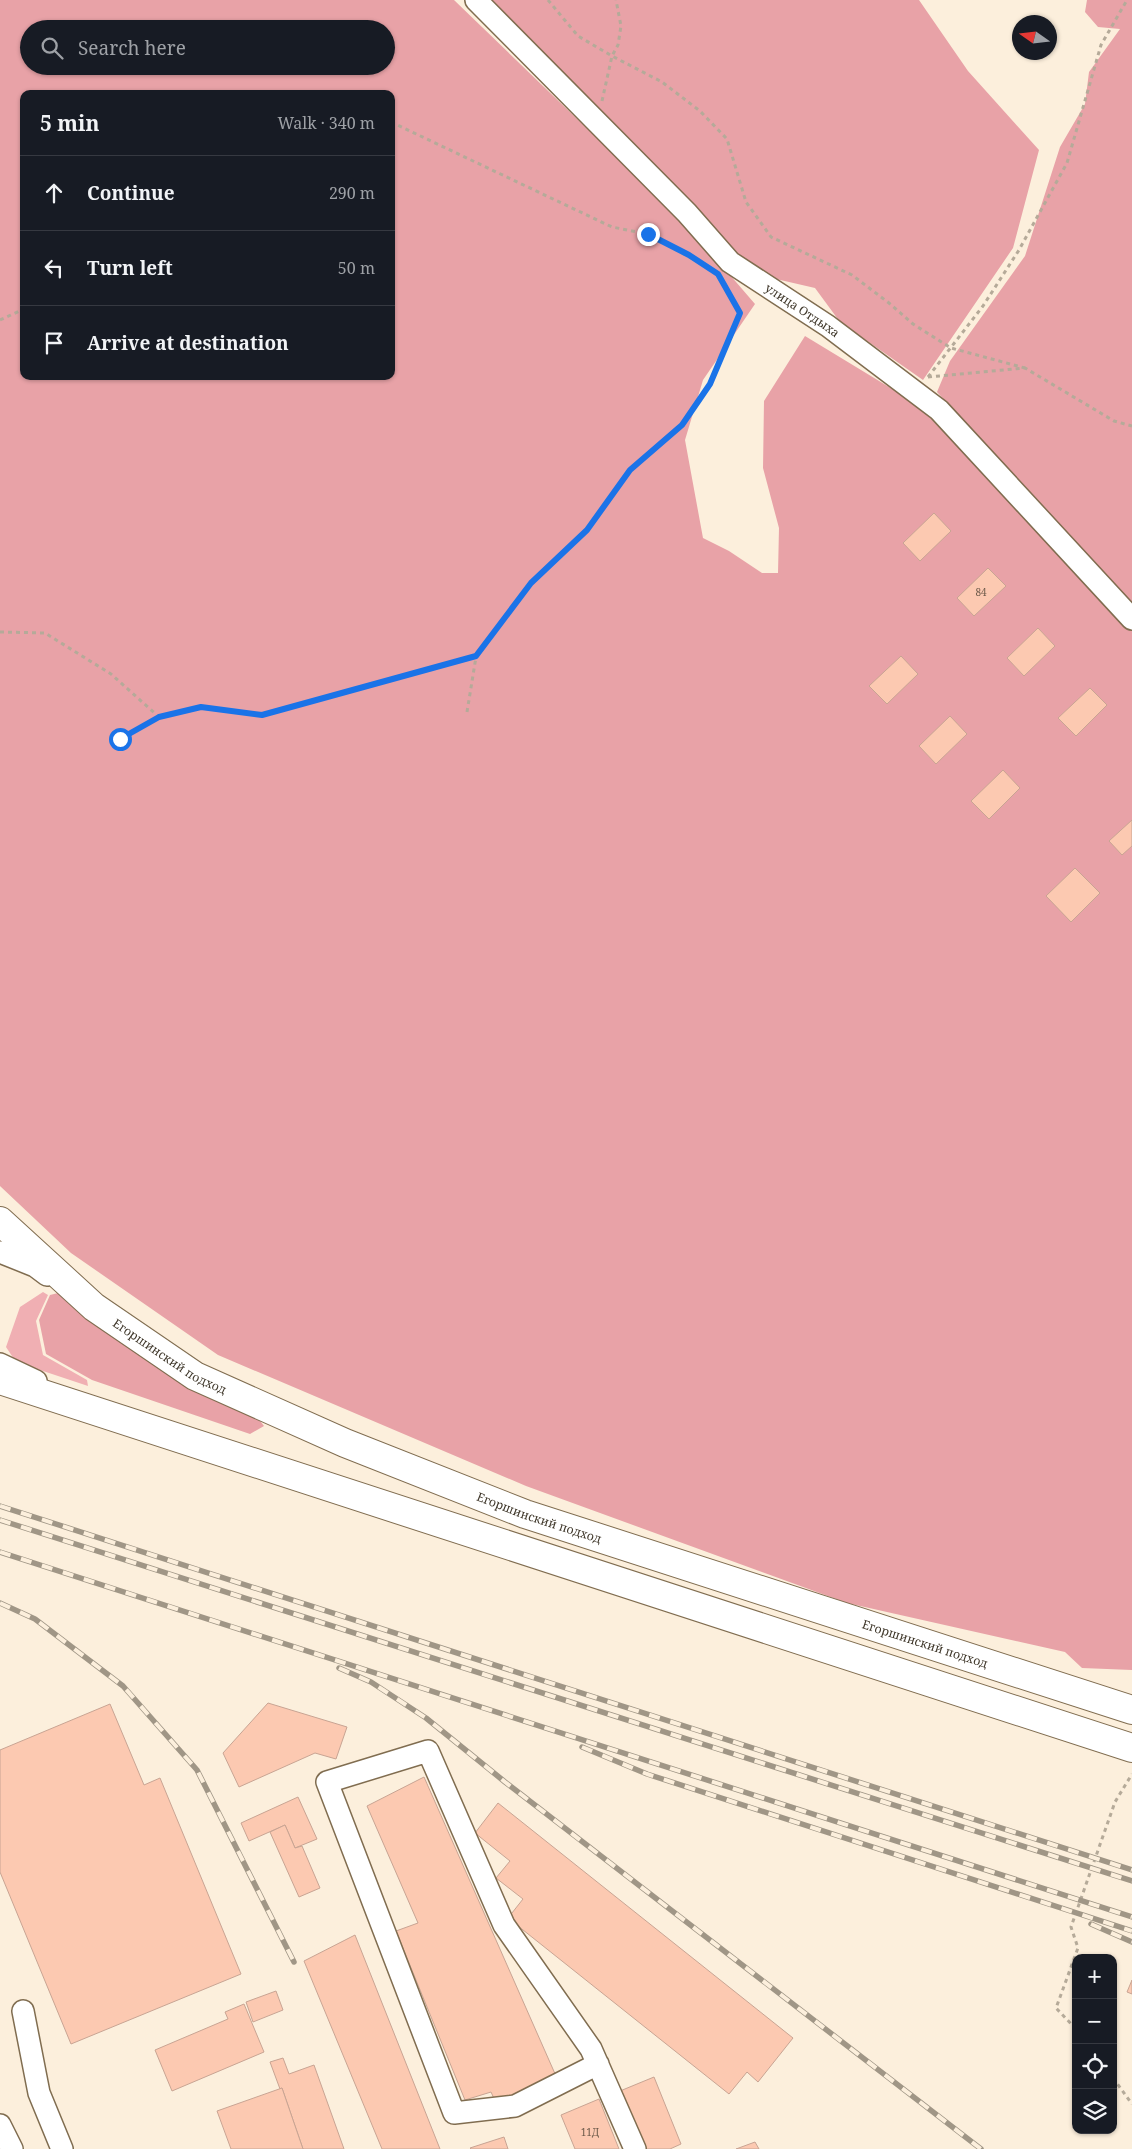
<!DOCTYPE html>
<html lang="en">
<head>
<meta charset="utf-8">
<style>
  :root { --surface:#171b24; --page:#242831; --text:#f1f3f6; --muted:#9ea1a6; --line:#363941 }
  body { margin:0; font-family:"Noto Serif",serif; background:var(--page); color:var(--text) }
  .controls { position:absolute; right:15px; bottom:15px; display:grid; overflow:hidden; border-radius:10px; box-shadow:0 1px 4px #0004 }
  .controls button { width:45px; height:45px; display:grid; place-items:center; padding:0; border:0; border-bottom:1px solid var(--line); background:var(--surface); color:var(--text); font:25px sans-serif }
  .compass { position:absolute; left:1012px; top:15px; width:45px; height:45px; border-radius:50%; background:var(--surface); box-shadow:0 1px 4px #0004; rotate:284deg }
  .stop { position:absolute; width:15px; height:15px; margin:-11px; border:4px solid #1a73e8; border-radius:50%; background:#fff }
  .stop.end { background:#1a73e8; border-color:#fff; box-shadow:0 1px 5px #0008 }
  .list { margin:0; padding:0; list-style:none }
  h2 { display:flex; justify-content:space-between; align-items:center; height:65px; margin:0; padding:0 20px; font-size:21px }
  h2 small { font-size:16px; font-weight:400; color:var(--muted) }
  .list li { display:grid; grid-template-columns:32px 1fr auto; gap:15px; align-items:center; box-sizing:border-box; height:75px; padding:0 20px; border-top:1px solid var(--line) }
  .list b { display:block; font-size:19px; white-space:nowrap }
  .list em { font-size:16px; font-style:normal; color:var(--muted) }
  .icon { flex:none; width:28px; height:28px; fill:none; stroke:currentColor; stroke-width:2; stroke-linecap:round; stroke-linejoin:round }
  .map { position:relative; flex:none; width:1132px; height:2149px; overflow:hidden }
  .search { position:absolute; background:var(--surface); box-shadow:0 1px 4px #0004; left:20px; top:20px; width:375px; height:55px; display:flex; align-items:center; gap:12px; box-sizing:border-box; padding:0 18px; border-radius:28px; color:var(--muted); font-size:19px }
  .panel { position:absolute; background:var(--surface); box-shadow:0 1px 4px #0004; left:20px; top:90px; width:375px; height:290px; border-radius:10px }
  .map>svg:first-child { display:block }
</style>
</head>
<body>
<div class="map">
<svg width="1132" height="2149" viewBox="0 0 1132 2149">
  <rect width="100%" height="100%" fill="#fcefdc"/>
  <path fill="#f0afb3" d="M43,1292l5,3 -12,26 7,34 44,25 1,6 -72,-24 -10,-15 14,-40z"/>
  <g fill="#e8a2a7" fill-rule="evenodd">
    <path d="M0,0h454l232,224 69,80 -52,76 -18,60 18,98 26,13 33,22h16l1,-45 -16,-60 1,-67 41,-65 112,68 215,226v1040l-50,-2 -17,-16 -218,-49 -321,-117 -308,-131 -147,-102 -71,-67zM29,29h357v37h-357zM24,94h367v282h-367z"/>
    <path d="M488,0h431l49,71 71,79 -26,98 -90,132 -83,-58 -25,-34 -61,-14 -219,-231z"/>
    <path d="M1087,0h45v603l-195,-211 13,-31 75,-105 35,-109 25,-43 4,-32 31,-43 -22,-2 -13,-15z"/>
    <path d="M58,1293l11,11 56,36 129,73 10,13 -14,8 -158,-54 -46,-26 -7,-34 11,-25z"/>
  </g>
  <g fill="#fcc9b1" stroke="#c8a493">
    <path d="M934,513l17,18 -31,30 -17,-18z"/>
    <path d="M988,568l18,18 -32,30 -17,-18z"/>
    <path d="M1038,628l17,18 -31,30 -17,-18z"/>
    <path d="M901,656l17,18 -31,30 -18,-18z"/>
    <path d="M1090,688l17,17 -31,31 -18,-18z"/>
    <path d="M950,716l17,18 -31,30 -17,-18z"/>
    <path d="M1003,770l17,18 -31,31 -18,-18z"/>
    <path d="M1132,820v26l-10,9 -13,-14z"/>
    <path d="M1075,868l25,25 -29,29 -25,-26z"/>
    <path d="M268,1703l79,24 -11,32 -21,-6 -76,34 -16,-34z"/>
    <path d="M110,1704l34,81 16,-7 81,196 -170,70 -71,-172v-122z"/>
    <path d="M424,1777l132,299 -59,29 -6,-13 -26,8 -69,-169 22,-8 -51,-117z"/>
    <path d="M298,1797l19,42 -22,9 -10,-23 -36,16 -8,-18z"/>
    <path d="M498,1803l295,235 -35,44 -11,-10 -18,22 -221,-176 15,-19 -27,-21 14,-17 -35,-28z"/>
    <path d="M285,1825l10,23 7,-2 18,42 -21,9 -29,-65z"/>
    <path d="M355,1935l85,214h-58l-78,-188z"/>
    <path d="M1132,1980v14l-5,-2z"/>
    <path d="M276,1991l7,19 -30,12 -7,-20z"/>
    <path d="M244,2004l20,48 -92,39 -17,-41 73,-31 -3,-7z"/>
    <path d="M283,2058l6,16 25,-9 30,84h-41l-21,-61 -2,1 -10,-27z"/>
    <path d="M654,2077l27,67 -11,5h-27l-23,-58z"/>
    <path d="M282,2088l21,61h-72l-14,-38z"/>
    <path d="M599,2099l20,50h-44l-14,-34z"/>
    <path d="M504,2137l4,12h-37l-1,-1z"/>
    <path d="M755,2142l4,7h-23z"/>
  </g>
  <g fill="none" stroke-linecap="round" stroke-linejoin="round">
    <defs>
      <g id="minor">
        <path id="s1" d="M476,0l211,213 43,49 98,64 111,84 193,209"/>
        <path d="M0,1252l35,14 12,9"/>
        <path d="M0,1364l36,17"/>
        <path d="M23,2011l16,82 23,56"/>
        <path d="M598,2064l-83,42 -61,7 -127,-331 101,-31 76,174 87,124 44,100"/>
        <path d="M0,2125l12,24"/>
      </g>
      <g id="major">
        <path id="s2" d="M0,1221l94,86 101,69 150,67 180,71 607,196"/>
        <path d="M0,1380l1132,368"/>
      </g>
    </defs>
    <use href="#minor" stroke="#806d50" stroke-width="24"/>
    <use href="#major" stroke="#806d50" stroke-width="30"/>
    <g stroke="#b5aa99" stroke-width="3" stroke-dasharray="4 4" stroke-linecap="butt">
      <path d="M548,0l30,36 34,20 50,26 38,29 27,28 19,63 25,35 81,38 37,28 24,21 38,24 74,20"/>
      <path d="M602,101l10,-45 6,-11 3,-19 -5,-26"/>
      <path d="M391,122l221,105 36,7 59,33"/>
      <path d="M0,320l24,-11"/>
      <path d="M928,377l55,-71 36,-56 48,-87 34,-118 26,-45"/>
      <path d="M928,377l97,-9 89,53 18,5"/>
      <path d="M0,632l45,1 66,41 48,43"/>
      <path d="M467,712l9,-55 55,-74 56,-53 43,-60 52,-45 29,-41 29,-71 -18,-32"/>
      <path d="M120,739l39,-22 42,-10 61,8 214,-58"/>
      <path d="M1076,2029l-20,-21 22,-60 -7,-21 44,-125 17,-28"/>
      <path d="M1113,2078l19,26"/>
    </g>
    <use href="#minor" stroke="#fff" stroke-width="21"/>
    <use href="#major" stroke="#fff" stroke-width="28"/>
    <defs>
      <g id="rail">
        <path d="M0,1506l1132,364"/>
        <path d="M0,1520l1132,361"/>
        <path d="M0,1552l1132,365"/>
        <path d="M0,1603l35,16 88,67 74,84 97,192"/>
        <path d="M339,1668l32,14 55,36 79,64 476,367"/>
        <path d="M582,1747l65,27 485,157"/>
        <path d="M1091,1924l41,18"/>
      </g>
    </defs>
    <use href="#rail" stroke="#a09686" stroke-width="5.5"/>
    <use href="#rail" stroke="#fcefdc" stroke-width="4" stroke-dasharray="11" stroke-linecap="butt"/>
  </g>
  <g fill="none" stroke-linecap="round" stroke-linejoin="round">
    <path stroke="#1a73e8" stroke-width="6" d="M120,739l39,-22 42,-10 61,8 214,-59 55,-73 56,-53 43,-60 52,-45 28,-41 30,-71 -22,-39 -29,-19 -41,-21"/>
  </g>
  <g text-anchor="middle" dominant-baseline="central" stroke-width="4" stroke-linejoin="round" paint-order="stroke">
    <g font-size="10" fill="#6e5b4b">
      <text x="981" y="592">84</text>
      <text x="590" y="2132">11Д</text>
    </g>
    <g font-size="12" fill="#3e3629" stroke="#fcefdc">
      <text stroke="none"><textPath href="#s1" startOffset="452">улица Отдыха</textPath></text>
      <text stroke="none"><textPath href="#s2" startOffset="218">Егоршинский подход</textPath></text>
      <text stroke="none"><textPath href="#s2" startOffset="622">Егоршинский подход</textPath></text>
      <text stroke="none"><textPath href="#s2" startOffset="1028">Егоршинский подход</textPath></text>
    </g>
  </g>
</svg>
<div class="controls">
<button>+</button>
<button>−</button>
<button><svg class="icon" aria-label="locate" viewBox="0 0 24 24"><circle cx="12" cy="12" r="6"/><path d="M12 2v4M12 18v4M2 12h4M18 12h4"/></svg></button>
<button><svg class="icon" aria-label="layers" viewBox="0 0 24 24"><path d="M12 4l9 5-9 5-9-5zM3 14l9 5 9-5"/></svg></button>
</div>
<svg class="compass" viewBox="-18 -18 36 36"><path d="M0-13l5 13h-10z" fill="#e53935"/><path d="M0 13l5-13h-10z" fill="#9ea1a6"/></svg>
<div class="stop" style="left:120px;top:739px"></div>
<div class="stop end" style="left:648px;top:234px"></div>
<div class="search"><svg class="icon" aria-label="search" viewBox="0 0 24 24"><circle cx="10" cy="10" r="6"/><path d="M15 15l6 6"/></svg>Search here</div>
<section class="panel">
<h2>5 min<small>Walk · 340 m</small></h2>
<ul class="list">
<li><svg class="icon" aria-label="ahead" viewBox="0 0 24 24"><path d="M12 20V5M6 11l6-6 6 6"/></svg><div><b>Continue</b></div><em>290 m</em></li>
<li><svg class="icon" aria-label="left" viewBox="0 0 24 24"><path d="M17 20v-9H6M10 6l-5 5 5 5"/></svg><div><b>Turn left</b></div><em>50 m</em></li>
<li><svg class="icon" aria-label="arrive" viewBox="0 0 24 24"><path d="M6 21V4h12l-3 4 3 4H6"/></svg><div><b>Arrive at destination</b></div></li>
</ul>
</section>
</div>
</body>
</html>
